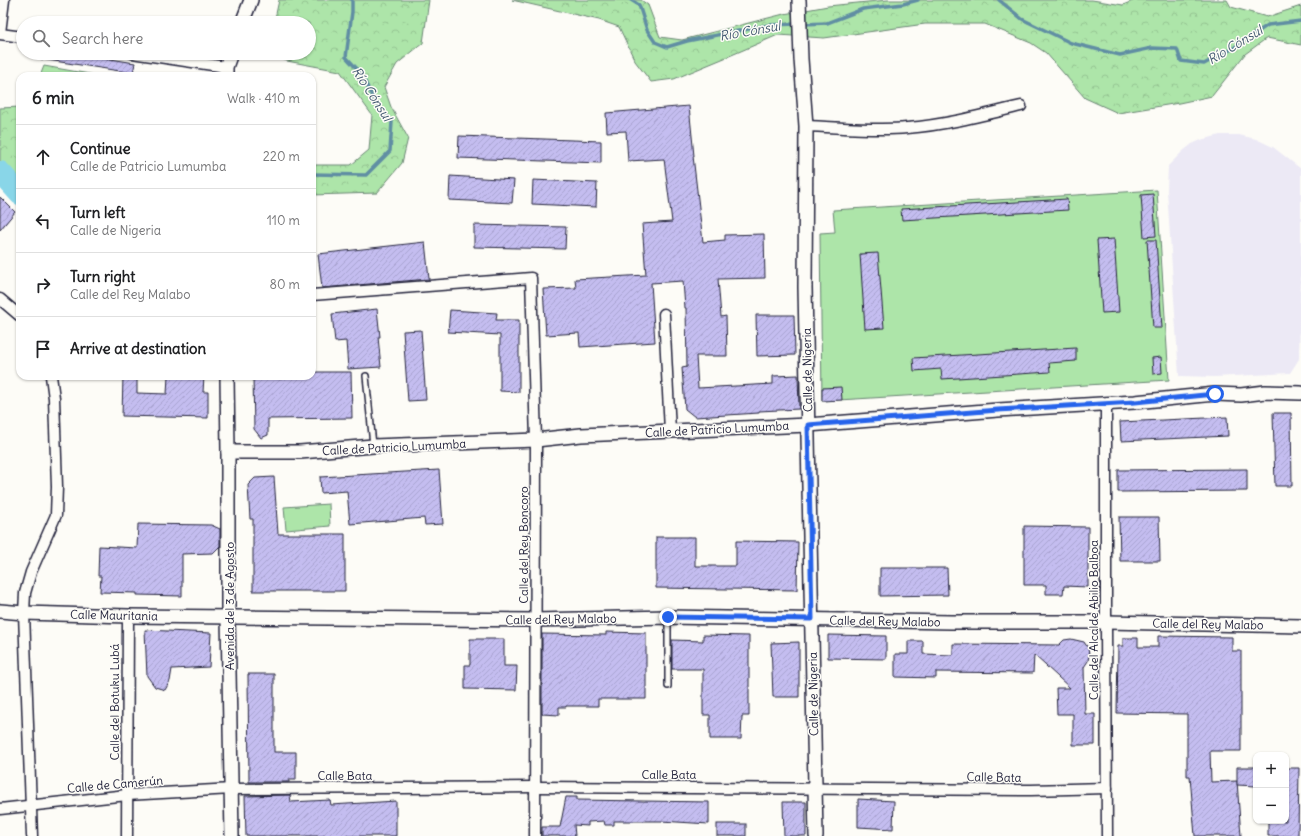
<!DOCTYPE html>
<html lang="en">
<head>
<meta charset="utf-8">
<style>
  :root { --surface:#fff; --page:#f6f6f6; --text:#202124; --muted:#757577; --line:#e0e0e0 }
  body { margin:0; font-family:Delius,sans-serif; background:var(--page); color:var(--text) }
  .controls { position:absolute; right:12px; bottom:12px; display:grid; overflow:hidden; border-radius:8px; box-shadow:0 1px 3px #0004 }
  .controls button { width:36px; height:36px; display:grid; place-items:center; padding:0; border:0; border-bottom:1px solid var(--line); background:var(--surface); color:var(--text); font:20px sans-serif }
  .stop { position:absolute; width:12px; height:12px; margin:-9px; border:3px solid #2563eb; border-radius:50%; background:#fff }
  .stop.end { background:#2563eb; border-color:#fff; box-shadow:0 1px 4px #0008 }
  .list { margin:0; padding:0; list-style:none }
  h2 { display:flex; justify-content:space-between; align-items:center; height:52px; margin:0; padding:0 16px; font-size:17px }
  h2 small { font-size:13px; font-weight:400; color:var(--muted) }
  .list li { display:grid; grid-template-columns:26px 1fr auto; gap:12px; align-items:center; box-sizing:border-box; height:64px; padding:0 16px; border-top:1px solid var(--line) }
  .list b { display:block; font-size:15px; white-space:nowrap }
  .list p { margin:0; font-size:13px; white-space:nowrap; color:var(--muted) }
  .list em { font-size:13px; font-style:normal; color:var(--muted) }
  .icon { flex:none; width:22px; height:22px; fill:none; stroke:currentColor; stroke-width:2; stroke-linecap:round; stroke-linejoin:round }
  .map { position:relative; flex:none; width:1301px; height:836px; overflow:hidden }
  .search { position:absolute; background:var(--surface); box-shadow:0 1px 3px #0004; left:16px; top:16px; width:300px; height:44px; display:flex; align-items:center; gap:10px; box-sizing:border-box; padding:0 14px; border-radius:22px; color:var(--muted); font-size:15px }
  .panel { position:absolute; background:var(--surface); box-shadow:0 1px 3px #0004; left:16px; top:72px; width:300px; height:308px; border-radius:12px }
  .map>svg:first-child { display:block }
</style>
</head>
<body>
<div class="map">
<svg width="1301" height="836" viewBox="0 0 1301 836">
  <defs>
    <pattern id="forest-crowns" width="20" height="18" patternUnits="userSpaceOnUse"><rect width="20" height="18" fill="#ade5a9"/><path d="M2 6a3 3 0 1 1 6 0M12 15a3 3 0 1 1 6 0" fill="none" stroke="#95c492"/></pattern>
    <pattern id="building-hatch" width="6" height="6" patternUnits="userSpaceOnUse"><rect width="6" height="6" fill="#c4bdf0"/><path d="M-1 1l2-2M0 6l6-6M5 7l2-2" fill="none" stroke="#a8a2cf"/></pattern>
  </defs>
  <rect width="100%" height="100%" fill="#fdfcf7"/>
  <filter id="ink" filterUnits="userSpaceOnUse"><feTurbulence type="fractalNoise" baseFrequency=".025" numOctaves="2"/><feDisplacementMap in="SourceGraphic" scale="8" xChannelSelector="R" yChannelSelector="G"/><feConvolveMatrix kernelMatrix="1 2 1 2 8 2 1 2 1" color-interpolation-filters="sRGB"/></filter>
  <g filter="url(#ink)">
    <path fill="#ece9f5" d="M1220,135h19l17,4 17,8 28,22v111l-2,79 -9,14 -75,4 -36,-1 -12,-186 1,-24 15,-15 9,-7 9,-4z"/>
    <g fill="url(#forest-crowns)" stroke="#688472">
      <path d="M279,0h150l-6,43 -26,21 -13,23 7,20 17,31 -6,25 -25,30 -65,2v-30h39l18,-15 3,-35 -32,-44 -53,-10 -20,-8h42v-30h-35z"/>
      <path d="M512,0h129l7,5 12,32 22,3 102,-26 44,-8 59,-6h205l31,5 12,-5h92l4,7 36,10 34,-11v39l-34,-7 -22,16 -33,42 -33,7 -61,10 -33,-15 -39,-45 -15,-10 -46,-19h-60l-101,14 -46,-3 -51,22 -53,22 -23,3 -16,-21 -16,-34 -20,-7z"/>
      <path d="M44,66l57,10h-61z"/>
      <path d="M20,107v100l-13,-15 -7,-6v-78z"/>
    </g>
    <g fill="#ade5a9" stroke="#688472">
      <path d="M1157,190l12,190 -347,21 -2,-168 15,-1 -2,-22z"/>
      <path d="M329,504l1,22 -44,4 -2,-23z"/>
    </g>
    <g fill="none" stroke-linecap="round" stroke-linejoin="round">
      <g stroke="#608ea3" stroke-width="3.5">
        <path d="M631,0l8,5 8,25 8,12 12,5 20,-6 82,-16 28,-1"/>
        <path d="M999,0l23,19 49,24 49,12 32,-7 25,1 4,12 23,3 28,-15 36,-24 33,-4"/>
        <path d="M803,24l24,-1 36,-14 40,-5 15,-4"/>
        <path d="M312,174l54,1 24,-24 2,-29 -17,-20 -15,-30 -14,-15 6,-45v-12"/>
      </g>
      <path stroke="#89d6e8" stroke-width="22" d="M0,172l20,22"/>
    </g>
    <g fill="url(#building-hatch)" stroke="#22223b">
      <path d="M41,53h33l61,10 -2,10 -92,-14z"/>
      <path d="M689,106l5,50h-1l10,86 22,-2v-5l39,-1 1,44 -47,1 3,38 5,-1 1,40h-31l2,32 75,-4v-8l25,-1 1,34 -40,2v2l-64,4 -10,-8 -3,-41 5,-1 -1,-59h-1l-2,-27 -32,2 4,59 -75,5 -1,-14 -33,2 -3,-46 33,-1 -1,-9 71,-4 -4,-51 30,-2 -8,-63 -36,2 -2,-30 -19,1 -1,-19z"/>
      <path d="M459,136l142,5v22l-143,-5z"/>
      <path d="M450,176l64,4 -2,23 -63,-3z"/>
      <path d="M533,180l64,3 -1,24 -64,-3z"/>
      <path d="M1153,194l3,42 -12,1 -3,-42z"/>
      <path d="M0,197l15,15 -15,18z"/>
      <path d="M1067,199l1,11 -166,10 -1,-11z"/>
      <path d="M474,225l92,2 -1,22 -91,-2z"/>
      <path d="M1114,239l5,73 -17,1 -5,-73z"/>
      <path d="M1147,240h9l6,88h-9z"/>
      <path d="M425,242l4,37 -107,9 -4,-34z"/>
      <path d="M878,253l6,75 -19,1 -5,-75z"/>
      <path d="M377,309l3,28h-2l3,30 -33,2 -2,-28 -11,1 -3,-28z"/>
      <path d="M450,310l47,3 -1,7h23v72l-19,-1v-56l-52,-3z"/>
      <path d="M756,315h38l1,40 -38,1z"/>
      <path d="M421,330l5,70 -18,1 -5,-70z"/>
      <path d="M1076,348v13l-27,2 1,9 -108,7 -1,-10 -27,2 -1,-13z"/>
      <path d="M1161,357l1,16 -9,1 -1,-16z"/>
      <path d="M312,372h39l1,46 -84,1v16l-7,3 -7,-9 -1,-52 29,2v-3h30z"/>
      <path d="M123,376h14v17l30,1 1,-18h36l-1,16h5v26l-86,-2z"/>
      <path d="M841,387l1,13 -20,1v-13z"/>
      <path d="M1273,413h18l1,73h-17z"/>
      <path d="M1227,417l1,19 -107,5 -1,-19z"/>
      <path d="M1247,469v22l-129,1v-22z"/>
      <path d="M439,470l4,54 -18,1 -1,-7 -74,6 -3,-33 -26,2 -1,-16z"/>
      <path d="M274,477l4,57h67v57h-92v-72h-3l-2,-34 7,-7z"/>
      <path d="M1119,517h40l1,44h-40z"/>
      <path d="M138,524l73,1 9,4v17l-7,7 -31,1v42l-45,-1v-2l-37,-1 1,-16h-3l1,-30 38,2z"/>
      <path d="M1024,526l64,1v60l-24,-1 -1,8h-17v-9h-22z"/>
      <path d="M656,537h39v29h41v-25l62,1 -1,48 -141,-2z"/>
      <path d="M880,568h67l1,27 -68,1z"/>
      <path d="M145,630l66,3 -2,34 -37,2 -2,12 -5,9 -10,-3 -8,-11z"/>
      <path d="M606,632l40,1v66h-48v7h-32v1h-7v8l-17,-1v-80l64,1z"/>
      <path d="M703,635l46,1v80h-7l-1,23h-31v-24h-7v-46h-31v-29l31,1z"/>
      <path d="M828,635l58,1v23l-58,-1z"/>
      <path d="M1158,636l74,1v14h9v100h-31l1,31 26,-1 4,55h-46l-5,-60h-3v-62l-70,-1 1,-67h5v-8h15v9h20z"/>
      <path d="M470,639h34v27h13l-1,24 -51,-1v-24h5z"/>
      <path d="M1071,639l13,3 4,6 1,7 -1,6 -4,6 1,47h10v31h-22v-31h-16l-1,-26h14l-36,-33 -1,18 -97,-1v6l-41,-1v-23h13v-13h15v13l30,1v-11l106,1 5,-5z"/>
      <path d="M799,642v55h-26l-2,-54z"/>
      <path d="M248,674h26v78h22v28h-7v2h-40z"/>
      <path d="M1237,767h19v19l-19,-1z"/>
      <path d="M1286,768h13l-1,68h-30v-15h18z"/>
      <path d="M290,795l1,7 39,-2 1,5 65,-4v35h-150l-1,-40z"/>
      <path d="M566,797h11v3l132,2v22l-48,-3h-47v4h-9l-1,-4 -16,1v4l-14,-1 1,11h-33v-9h18z"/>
      <path d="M858,799l36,2 -1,28 -35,-2z"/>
      <path d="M783,802h23v34h-22z"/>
      <rect x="717" y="824" width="29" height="12"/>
    </g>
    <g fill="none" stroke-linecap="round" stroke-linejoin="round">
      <defs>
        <g id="lane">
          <path d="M366,376l7,69"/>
          <path d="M668,686v-69"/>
        </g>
        <g id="street">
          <path d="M0,33l4,-33"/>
          <path d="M0,34l23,3"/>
          <path d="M132,53l94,14"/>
          <path d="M806,126c33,1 67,5 101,2 38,-3 77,-13 114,-22"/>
          <path d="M312,295l219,-17 5,162 -1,396"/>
          <path d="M0,299l20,17"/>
          <path d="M664,314l6,117"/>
          <path d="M1106,403v219l1,214"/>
          <path d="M0,809l127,-14 105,-6 303,-2 496,3 76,-2"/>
          <path d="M32,836l-8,-223 1,-20 6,-21 25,-57 1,-28 -3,-89 -3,-22"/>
          <path d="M127,836l1,-220"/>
        </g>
        <g id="secondary">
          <path d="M799,0l2,59 5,67 -1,161 11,549"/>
          <path d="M242,23l9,-23"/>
          <path d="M226,76v-9l5,-14"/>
          <path d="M227,376l1,76v165l4,219"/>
          <path d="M228,452h72l73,-6 163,-6 45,-5 227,-10 190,-15 137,-8 80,-8 26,1 24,-3 36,1"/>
          <path d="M0,611l24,2 104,3 407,4 133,-3 283,5h155l195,4"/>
        </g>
      </defs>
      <use href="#lane" stroke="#22223b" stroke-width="8"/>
      <use href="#street" stroke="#22223b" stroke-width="13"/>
      <use href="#secondary" stroke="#22223b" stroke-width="16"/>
      <use href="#lane" stroke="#fdfcf7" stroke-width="5"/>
      <use href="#street" stroke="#fdfcf7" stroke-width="10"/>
      <use href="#secondary" stroke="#fdfcf7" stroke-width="13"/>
    </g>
  </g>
  <g fill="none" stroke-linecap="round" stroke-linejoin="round" filter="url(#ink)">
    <path stroke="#2563eb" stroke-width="5" d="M668,617l144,2 -4,-194 190,-15 137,-8 80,-8"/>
  </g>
  <g text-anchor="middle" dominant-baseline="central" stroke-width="3" stroke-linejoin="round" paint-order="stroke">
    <g font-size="12" fill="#22223b" stroke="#fdfcf7">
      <text transform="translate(807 370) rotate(-91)">Calle de Nigeria</text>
      <text transform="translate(717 429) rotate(-3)">Calle de Patricio Lumumba</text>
      <text transform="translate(394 447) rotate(-3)">Calle de Patricio Lumumba</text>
      <text transform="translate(523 545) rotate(-90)">Calle del Rey Boncoro</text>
      <text transform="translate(229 606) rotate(-90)">Avenida del 3 de Agosto</text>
      <text transform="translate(114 615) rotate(1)">Calle Mauritania</text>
      <text transform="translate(561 619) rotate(-1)">Calle del Rey Malabo</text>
      <text transform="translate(1093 620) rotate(-90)">Calle del Alcalde Abilio Balboa</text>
      <text transform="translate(885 621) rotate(1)">Calle del Rey Malabo</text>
      <text transform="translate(1208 624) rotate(1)">Calle del Rey Malabo</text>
      <text transform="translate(813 694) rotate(-91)">Calle de Nigeria</text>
      <text transform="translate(114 702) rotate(-90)">Calle del Botuku Lubá</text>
      <text x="669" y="774">Calle Bata</text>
      <text x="345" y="775">Calle Bata</text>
      <text transform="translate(994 777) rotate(1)">Calle Bata</text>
      <text transform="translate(115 784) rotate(-5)">Calle de Camerún</text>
    </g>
    <g font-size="13" font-style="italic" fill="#41586f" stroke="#fdfcf7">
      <text transform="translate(750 31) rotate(-10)">Río Cónsul</text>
      <text transform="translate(1235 45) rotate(-31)">Río Cónsul</text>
      <text transform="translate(372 94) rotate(57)">Río Cónsul</text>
    </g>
  </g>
</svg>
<div class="controls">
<button>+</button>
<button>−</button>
</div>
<div class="stop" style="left:1215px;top:394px"></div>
<div class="stop end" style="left:668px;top:617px"></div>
<div class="search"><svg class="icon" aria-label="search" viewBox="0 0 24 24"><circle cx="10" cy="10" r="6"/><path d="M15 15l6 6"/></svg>Search here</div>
<section class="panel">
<h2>6 min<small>Walk · 410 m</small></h2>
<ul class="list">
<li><svg class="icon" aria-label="ahead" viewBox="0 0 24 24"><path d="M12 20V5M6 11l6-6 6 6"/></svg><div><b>Continue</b><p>Calle de Patricio Lumumba</p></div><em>220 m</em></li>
<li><svg class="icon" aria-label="left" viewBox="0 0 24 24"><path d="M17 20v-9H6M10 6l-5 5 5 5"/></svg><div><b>Turn left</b><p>Calle de Nigeria</p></div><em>110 m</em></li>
<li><svg class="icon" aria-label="right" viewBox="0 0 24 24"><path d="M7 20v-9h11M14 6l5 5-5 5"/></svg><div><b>Turn right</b><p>Calle del Rey Malabo</p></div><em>80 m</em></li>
<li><svg class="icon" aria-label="arrive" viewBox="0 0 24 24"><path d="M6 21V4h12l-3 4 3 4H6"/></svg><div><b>Arrive at destination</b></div></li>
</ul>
</section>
</div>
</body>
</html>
